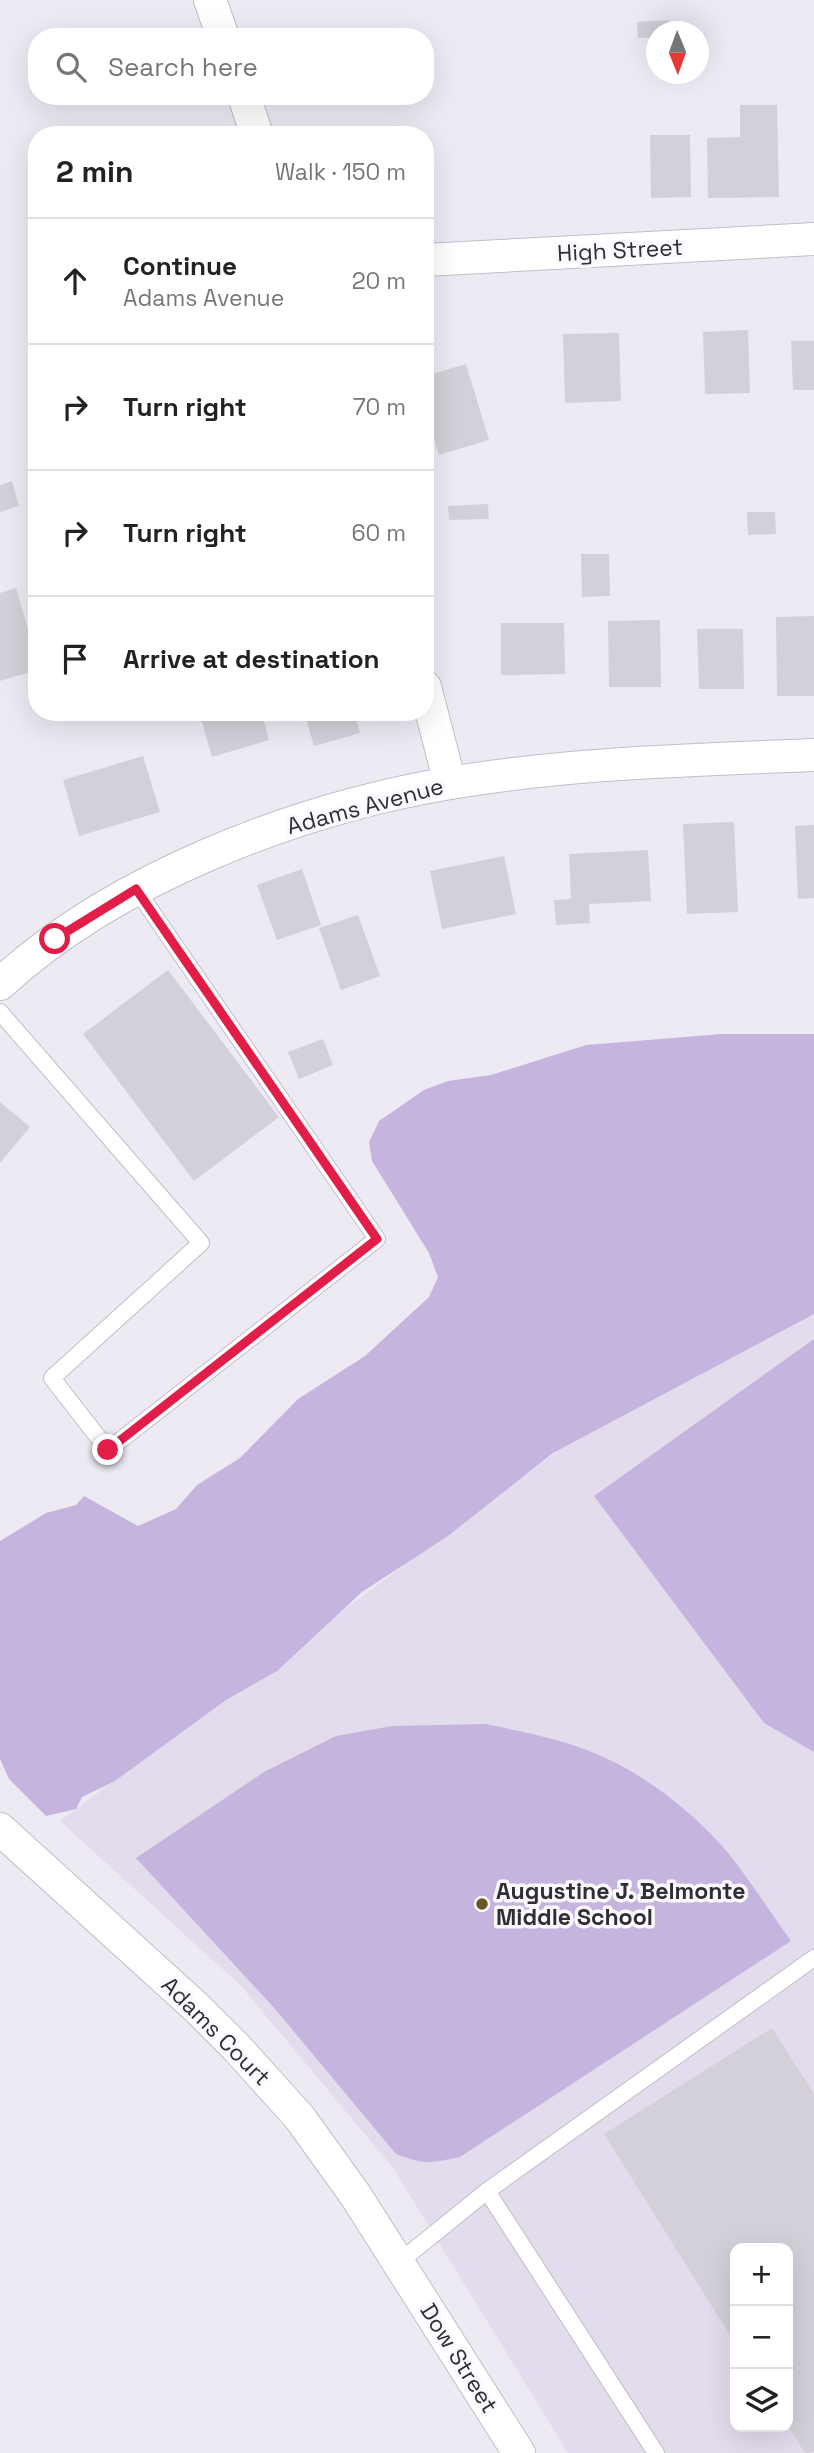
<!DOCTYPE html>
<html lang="en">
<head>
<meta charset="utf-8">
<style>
  :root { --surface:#fff; --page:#f2f2f2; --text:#222; --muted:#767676; --line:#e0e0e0 }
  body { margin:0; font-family:"Space Grotesk",sans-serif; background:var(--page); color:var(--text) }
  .controls { position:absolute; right:21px; bottom:21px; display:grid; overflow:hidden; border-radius:14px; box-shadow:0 7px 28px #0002 }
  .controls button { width:63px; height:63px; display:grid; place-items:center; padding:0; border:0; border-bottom:2px solid var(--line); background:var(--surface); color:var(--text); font:35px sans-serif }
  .compass { position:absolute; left:646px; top:21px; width:63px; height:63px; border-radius:50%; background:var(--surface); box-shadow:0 7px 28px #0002; rotate:179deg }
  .stop { position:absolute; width:21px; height:21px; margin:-16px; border:5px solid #e11d48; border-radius:50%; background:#fff }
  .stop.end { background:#e11d48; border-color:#fff; box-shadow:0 2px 7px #0008 }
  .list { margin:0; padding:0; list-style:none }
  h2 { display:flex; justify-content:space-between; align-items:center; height:91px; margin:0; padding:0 28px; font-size:30px }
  h2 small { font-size:23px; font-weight:400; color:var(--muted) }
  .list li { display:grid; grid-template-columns:46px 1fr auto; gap:21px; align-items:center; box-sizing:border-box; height:126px; padding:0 28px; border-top:2px solid var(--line) }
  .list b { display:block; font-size:26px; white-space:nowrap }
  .list p { margin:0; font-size:23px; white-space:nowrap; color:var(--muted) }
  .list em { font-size:23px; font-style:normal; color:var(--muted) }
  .icon { flex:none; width:38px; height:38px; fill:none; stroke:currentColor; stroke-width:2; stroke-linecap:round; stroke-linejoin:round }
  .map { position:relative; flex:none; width:814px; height:2453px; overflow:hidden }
  .search { position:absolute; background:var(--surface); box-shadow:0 7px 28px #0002; left:28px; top:28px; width:406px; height:77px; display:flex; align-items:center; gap:18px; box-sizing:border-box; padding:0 24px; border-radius:28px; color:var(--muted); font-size:26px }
  .panel { position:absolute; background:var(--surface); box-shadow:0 7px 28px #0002; left:28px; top:126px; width:406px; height:595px; border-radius:28px }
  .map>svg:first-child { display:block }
</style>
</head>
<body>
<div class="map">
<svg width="814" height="2453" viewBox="0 0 814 2453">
  <rect width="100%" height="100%" fill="#eeeaf4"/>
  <path fill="#e3dced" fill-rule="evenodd" d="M814,1260v1193h-246l-175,-285 -152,-182 -181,-165zM735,2248h53v179h-53z"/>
  <g fill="#c5b5de">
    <path d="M722,1034h92v280l-261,139 -105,83 -86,56 -85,79 -51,29 -111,81 -33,16 -6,12 -30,7 -37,-37 -9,-20v-218l46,-28 30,-8 8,-9 54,30 38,-17 21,-24 43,-27 58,-59 67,-43 64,-59 9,-20 -9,-24 -57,-92 -3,-19 10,-21 45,-31 24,-9 43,-6 95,-30z"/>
    <path d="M814,1339v413l-50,-29 -170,-227z"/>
    <path d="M485,1724c45,9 92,18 133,40 40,21 82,55 111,90 22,28 41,58 62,87l-331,216c-28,6 -37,8 -64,-3l-120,-144 -140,-152 128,-86 72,-36 56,-10z"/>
  </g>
  <g fill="#d3d0d9">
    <path d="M668,20l1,12h-13v5l-18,1 -1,-16z"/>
    <path d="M740,105h37l2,92 -71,1 -1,-60 33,-1z"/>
    <path d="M650,135h40l1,62 -40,1z"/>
    <path d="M425,155h5l1,28h-6z"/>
    <path d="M748,330l2,63 -45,1 -2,-62z"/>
    <path d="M619,333l2,68 -56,2 -2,-69z"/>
    <path d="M791,341h23v49h-21z"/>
    <path d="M466,364l23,76 -50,15 -14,-46v-33z"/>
    <path d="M12,481l7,25 -19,6v-27z"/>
    <path d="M488,504l1,15 -40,1 -1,-14z"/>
    <path d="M747,512h28l1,22 -28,1z"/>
    <path d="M581,554h28l1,42 -28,1z"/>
    <path d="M16,588l21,72v10l-37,11v-88z"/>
    <path d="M814,616v80h-37l-1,-79z"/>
    <path d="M660,620l1,67h-52l-1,-66z"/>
    <path d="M501,623h63l1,51 -64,1z"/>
    <path d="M697,629h46l1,60h-45z"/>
    <path d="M199,712h79v1l-15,4 6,23 -57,17z"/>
    <path d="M304,712h50l6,21 -46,13z"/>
    <path d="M143,756l17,56 -81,24 -16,-56z"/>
    <path d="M734,822l4,90 -51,2 -4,-90z"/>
    <path d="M814,825v73l-16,1 -3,-73z"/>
    <path d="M648,850l3,51 -62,3 1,19 -34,2 -2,-25 17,-1 -2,-45z"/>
    <path d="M504,856l12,58 -74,15 -12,-58z"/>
    <path d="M302,869l19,56 -44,15 -20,-55z"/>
    <path d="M358,915l22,61 -39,14 -22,-62z"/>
    <path d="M168,970l111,147 -85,64 -111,-147z"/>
    <path d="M323,1039l10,26 -34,14 -11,-27z"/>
    <path d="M0,1102l30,25 -30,36z"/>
    <path d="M772,2028l42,66v357l-4,2h-5l-17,-27v-178h-53v95l-131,-209z"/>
  </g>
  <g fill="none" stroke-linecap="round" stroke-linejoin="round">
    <defs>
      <g id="lane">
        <path d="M0,1012l201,231 -149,135 56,72 269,-211 -241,-350"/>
        <path d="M487,2191l169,262"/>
        <path d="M398,2263l89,-72 327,-233"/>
      </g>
      <g id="street">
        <path d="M210,0l13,37"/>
        <path d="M244,96l13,39"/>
        <path d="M425,260l389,-21"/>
        <path d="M425,687l25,96"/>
        <path d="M0,984c115,-106 297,-175 450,-201 120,-20 242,-23 364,-28"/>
        <path d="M0,1829l197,179 40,40 63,70 56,78 163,257"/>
      </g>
    </defs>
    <use href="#lane" stroke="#c1bec7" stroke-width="18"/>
    <use href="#street" stroke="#c1bec7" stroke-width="34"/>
    <use href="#lane" stroke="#fff" stroke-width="16"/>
    <use href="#street" stroke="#fff" stroke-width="32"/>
  </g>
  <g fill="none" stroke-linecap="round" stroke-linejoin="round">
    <path stroke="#e11d48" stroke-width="9" d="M55,939l81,-50 241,350 -269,211"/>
  </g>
  <circle fill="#675825" stroke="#fbf8fe" stroke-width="2.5" cx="482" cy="1904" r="7"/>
  <g text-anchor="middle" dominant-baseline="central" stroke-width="7" stroke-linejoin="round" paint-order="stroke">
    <g font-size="23" fill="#302e32" stroke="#fbf8fe">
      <text transform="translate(620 250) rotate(-3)">High Street</text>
      <text transform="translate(365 806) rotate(-15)">Adams Avenue</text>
      <text transform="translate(216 2031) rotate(45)">Adams Court</text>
      <text transform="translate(459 2358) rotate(58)">Dow Street</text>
    </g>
    <g font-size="23" font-weight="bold" fill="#302e32" stroke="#fbf8fe" text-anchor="start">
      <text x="496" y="1891">Augustine J. Belmonte<tspan x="496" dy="26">Middle School</tspan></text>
    </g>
  </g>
</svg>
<div class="controls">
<button>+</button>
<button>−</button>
<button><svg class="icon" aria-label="layers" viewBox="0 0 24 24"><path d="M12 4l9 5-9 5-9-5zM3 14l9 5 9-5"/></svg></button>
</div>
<svg class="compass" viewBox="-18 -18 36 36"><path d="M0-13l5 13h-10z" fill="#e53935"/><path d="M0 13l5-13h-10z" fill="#767676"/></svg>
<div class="stop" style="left:55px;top:939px"></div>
<div class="stop end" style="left:108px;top:1450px"></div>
<div class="search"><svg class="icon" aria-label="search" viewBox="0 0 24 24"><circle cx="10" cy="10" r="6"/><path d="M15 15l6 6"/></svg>Search here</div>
<section class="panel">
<h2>2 min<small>Walk · 150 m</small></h2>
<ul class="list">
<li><svg class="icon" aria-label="ahead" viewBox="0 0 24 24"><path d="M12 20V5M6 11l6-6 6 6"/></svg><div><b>Continue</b><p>Adams Avenue</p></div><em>20 m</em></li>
<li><svg class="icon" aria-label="right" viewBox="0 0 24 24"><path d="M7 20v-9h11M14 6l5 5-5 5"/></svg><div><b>Turn right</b></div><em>70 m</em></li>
<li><svg class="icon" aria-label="right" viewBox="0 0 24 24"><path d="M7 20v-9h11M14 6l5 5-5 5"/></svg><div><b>Turn right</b></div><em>60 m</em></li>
<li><svg class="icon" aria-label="arrive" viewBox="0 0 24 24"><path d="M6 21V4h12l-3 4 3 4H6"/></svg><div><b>Arrive at destination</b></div></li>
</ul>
</section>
</div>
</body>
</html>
